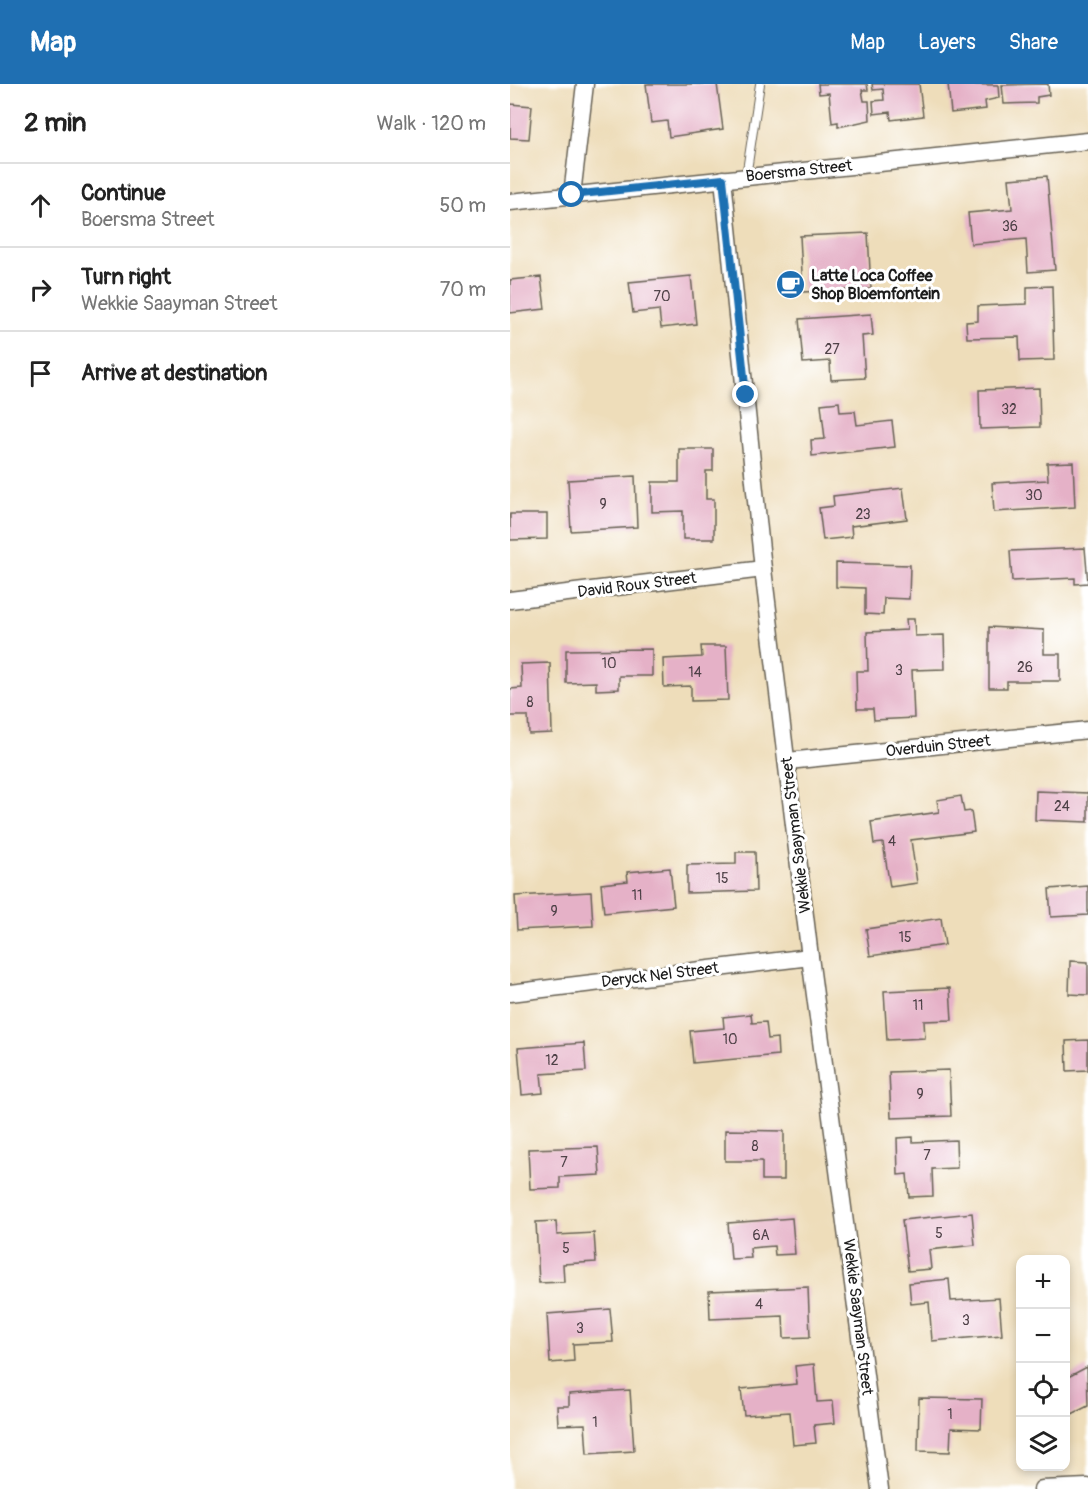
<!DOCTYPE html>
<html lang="en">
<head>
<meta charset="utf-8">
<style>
  :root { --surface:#fff; --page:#f6f6f6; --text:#222; --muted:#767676; --line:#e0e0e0; --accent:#1f6fb2 }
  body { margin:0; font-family:Pangolin,sans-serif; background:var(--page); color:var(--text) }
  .controls { position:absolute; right:18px; bottom:18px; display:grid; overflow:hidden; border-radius:12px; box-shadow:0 3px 9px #0003 }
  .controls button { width:54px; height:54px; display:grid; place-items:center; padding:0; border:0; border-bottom:2px solid var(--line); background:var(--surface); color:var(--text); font:30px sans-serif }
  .stop { position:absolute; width:18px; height:18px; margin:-14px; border:4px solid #1f6fb2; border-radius:50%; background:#fff }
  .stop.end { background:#1f6fb2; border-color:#fff; box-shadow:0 2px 6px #0008 }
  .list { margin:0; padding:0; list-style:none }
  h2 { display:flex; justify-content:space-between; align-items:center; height:78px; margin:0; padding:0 24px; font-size:26px }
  h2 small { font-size:20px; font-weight:400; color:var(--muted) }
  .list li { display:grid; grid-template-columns:39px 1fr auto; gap:18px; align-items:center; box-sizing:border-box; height:84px; padding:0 24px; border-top:2px solid var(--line) }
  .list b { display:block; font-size:22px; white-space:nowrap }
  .list p { margin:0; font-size:20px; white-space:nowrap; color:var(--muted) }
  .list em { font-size:20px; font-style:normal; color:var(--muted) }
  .icon { flex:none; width:33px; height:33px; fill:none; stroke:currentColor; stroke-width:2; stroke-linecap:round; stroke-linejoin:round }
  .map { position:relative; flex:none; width:578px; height:1405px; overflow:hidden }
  header { display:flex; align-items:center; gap:36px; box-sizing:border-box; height:84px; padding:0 30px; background:var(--accent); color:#fff }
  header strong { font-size:28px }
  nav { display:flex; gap:33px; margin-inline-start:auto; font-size:21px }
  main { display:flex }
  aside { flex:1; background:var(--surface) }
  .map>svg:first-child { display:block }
</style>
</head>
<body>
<header>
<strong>Map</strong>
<nav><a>Map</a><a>Layers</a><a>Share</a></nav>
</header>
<main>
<aside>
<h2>2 min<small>Walk · 120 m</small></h2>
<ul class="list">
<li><svg class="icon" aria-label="ahead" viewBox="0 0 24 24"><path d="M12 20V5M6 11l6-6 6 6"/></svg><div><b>Continue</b><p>Boersma Street</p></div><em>50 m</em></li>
<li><svg class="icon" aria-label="right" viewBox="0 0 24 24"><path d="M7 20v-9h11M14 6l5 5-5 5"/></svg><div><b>Turn right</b><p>Wekkie Saayman Street</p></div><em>70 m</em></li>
<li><svg class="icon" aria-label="arrive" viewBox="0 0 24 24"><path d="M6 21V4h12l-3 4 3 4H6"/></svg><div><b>Arrive at destination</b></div></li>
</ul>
</aside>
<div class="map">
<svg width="578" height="1405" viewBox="0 0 578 1405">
  <rect width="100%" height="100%" fill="#fff"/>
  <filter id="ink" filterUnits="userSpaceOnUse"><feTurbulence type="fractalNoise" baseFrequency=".0167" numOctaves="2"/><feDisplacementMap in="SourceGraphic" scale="12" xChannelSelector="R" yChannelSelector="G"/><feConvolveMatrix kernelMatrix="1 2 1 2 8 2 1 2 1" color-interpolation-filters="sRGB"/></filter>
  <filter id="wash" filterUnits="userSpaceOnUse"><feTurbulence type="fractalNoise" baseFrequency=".008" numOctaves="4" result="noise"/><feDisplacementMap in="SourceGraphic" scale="24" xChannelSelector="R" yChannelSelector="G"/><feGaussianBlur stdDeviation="1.35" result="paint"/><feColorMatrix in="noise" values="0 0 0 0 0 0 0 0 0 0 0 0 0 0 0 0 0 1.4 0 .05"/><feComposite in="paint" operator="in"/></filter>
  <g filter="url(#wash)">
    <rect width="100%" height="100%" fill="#eeddba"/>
    <g id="blocks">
      <g fill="#e5b1c7">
        <path d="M136,0h71l6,45 -54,8 -2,-16 -16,2z"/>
        <path d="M308,0h49l1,6h-6l2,11h5l1,19 -32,7v-5l-6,1 -3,-30 -10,1z"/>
        <path d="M362,0h47l4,32 -32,4 -1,-8 -16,2 -1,-13 11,-1 -1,-11 -10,1z"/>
        <path d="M438,0l50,1 1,13 -14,3 1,8 -35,4z"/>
        <path d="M538,0l1,11 -12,2v6l-33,1 -2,-19z"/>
        <path d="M0,20l22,2 -3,33 -19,-1z"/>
        <path d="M537,92l8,94 -27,2 -2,-33 -55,5 -3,-31 44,-4 -3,-30z"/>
        <path d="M358,149l3,56 -68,3 -3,-56z"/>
        <path d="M181,192l5,48 -35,4 -2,-18 -26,3 -4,-31z"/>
        <path d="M31,193l4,32 -35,4v-33z"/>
        <path d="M542,202l2,74 -34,1 -1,-24 -52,1 -1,-16 12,-1v-15l49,-2v-17z"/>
        <path d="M361,230l2,21 -11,1 3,42 -34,2 -1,-19 -27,2 -4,-44z"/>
        <path d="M529,304l1,39 -60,2 -1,-39z"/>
        <path d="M329,318l1,10 15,-1 2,14 35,-4 3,26 -83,9 -1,-16 14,-1 -4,-35z"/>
        <path d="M169,365h34v22h-7v28h8v40h-31v-28l-31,1v-30h27z"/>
        <path d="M563,378l2,45 -81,5 -2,-29 56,-3 -1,-17z"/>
        <path d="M125,392l2,51 -66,4 -3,-51z"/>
        <path d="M393,404l4,31 -56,7 1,11 -29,3 -4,-32 15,-2 -1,-10z"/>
        <path d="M0,430h37v25l-37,1z"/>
        <path d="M575,464l3,35 -13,1v-6l-63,3 -2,-30z"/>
        <path d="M326,479l74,2 -1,34 -25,-1 -1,17 -18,-1v-26l-29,-1z"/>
        <path d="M396,535h8l1,17 29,-1 1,34 -33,1 2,48 -40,2 -1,-11h-16l-1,-38h12l-1,-39 40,-2z"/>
        <path d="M479,543l55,3v24h16v27h-53v7h-18z"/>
        <path d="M191,562h25l2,54 -37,1v-15l-27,1 -1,-28 39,-2z"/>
        <path d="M142,565v27h-33v13l-23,1v-8l-30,1v-33z"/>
        <path d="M40,579l2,70 -23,1 -1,-18h-18v-27l12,-1 -1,-24z"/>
        <path d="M526,707l52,2v29l-53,-2z"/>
        <path d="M451,712l3,16 7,-1 3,21 -63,8 6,43 -27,4 -7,-44 -9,1 -3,-22 68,-10 -2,-12z"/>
        <path d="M226,768h19l1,39 -69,2v-28l49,-1z"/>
        <path d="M160,784l4,38 -70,7 -3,-29 27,-3 -1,-9z"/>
        <path d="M578,802v29l-37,2 -2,-28z"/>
        <path d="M81,808l2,34 -76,4 -2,-34z"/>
        <path d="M431,834l4,27 -75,11 -4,-27z"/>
        <path d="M560,877l18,1v33l-19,-1z"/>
        <path d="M440,904l2,32 -28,1 1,17 -38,2 -3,-49z"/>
        <path d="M241,930l1,9 14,-1 2,17 9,-1 1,17 -85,8 -3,-32 34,-3 -1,-11z"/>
        <path d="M578,956v30l-21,1 -1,-30z"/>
        <path d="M74,959l2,28 -45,3 2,19 -21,2 -4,-47z"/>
        <path d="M439,986l2,46 -60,2 -2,-46z"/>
        <path d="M215,1046l59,1v49h-22v-19h-37z"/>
        <path d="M403,1053v5l43,-2 1,28 -25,1 1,27 -24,1 -2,-23 -9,1 -1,-37z"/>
        <path d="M88,1063l2,28 -40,2v11l-30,1 -2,-40z"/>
        <path d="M462,1129l3,32 -46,5 2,19 -23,2 -6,-51z"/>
        <path d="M282,1134l3,36 -20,1 -1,-9 -24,2 1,10 -20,1 -3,-36z"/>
        <path d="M46,1137l1,14 37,-2 2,29 -33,2 1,18 -25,1 -3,-61z"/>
        <path d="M439,1195l2,22 48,-3 3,37 -70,6 -3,-39 -18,2 -2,-21z"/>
        <path d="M298,1203l2,50 -26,1 -1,-22 -73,3 -1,-28z"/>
        <path d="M100,1225l3,33 -40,2 1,17 -24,2 -3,-49z"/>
        <path d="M304,1280l3,38 16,-1 2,22 -21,2 2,18 -23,2 -3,-33 -46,3 -3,-26 56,-5 -2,-18z"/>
        <path d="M577,1283l1,39 -22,11v-39z"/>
        <path d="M120,1306l4,61 -47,3 -2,-30 -27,1 -1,-19h12v-12z"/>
        <path d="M409,1314l63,1 -1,30 -30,-1 -1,24 -32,-1z"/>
      </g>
    </g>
  </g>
  <g filter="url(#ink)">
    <use href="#blocks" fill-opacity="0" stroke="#666053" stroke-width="1.5"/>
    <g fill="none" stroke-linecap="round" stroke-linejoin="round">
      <defs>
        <path id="lane" d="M236,93l14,-93"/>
        <g id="street">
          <path d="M213,95l40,390 47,388 70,532"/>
          <path d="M62,111l13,-111"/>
          <path d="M0,118l578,-61"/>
          <path d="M0,516l253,-31"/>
          <path d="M278,677l300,-31"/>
          <path d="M0,909l300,-36"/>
          <path d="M532,1405l46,-2"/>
        </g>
      </defs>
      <use href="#lane" stroke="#666053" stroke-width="10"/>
      <use href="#street" stroke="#666053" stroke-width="19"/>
      <use href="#lane" stroke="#fff" stroke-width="8"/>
      <use href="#street" stroke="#fff" stroke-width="16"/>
    </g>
  </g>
  <g fill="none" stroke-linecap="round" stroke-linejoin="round" filter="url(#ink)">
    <path stroke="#1f6fb2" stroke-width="8" d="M62,111l151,-16 23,216"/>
  </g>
  <defs>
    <symbol id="cafe-disc" viewBox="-11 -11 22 22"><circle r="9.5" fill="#1f6fb2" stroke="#fff"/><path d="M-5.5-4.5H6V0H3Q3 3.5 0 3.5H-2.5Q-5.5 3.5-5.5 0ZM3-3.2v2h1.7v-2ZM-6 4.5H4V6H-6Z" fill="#fff"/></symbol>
  </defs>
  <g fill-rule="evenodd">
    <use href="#cafe-disc" x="264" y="184" width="33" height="33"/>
  </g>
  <g text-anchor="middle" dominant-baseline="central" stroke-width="6" stroke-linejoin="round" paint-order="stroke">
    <g font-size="14" fill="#4e4147">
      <text x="500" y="142">36</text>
      <text x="152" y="212">70</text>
      <text x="322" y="265">27</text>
      <text x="499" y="325">32</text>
      <text x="524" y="411">30</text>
      <text x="93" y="420">9</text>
      <text x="353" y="430">23</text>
      <text x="99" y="579">10</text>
      <text x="515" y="583">26</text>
      <text x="389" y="586">3</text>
      <text x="185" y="588">14</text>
      <text x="20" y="618">8</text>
      <text x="552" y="722">24</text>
      <text x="382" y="757">4</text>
      <text x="212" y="794">15</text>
      <text x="127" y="811">11</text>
      <text x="44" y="827">9</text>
      <text x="395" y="853">15</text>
      <text x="408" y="921">11</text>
      <text x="220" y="955">10</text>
      <text x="42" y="976">12</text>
      <text x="410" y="1010">9</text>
      <text x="245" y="1062">8</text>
      <text x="417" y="1071">7</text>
      <text x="54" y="1078">7</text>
      <text x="429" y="1149">5</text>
      <text x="251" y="1151">6A</text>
      <text x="56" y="1164">5</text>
      <text x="249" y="1220">4</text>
      <text x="456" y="1236">3</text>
      <text x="70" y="1244">3</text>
      <text x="440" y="1330">1</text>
      <text x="85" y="1338">1</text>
    </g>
    <g font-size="16" fill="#1c1c1c" stroke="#fff">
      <text transform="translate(289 87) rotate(-6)">Boersma Street</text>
      <text transform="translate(127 501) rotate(-7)">David Roux Street</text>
      <text transform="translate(428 662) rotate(-6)">Overduin Street</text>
      <text transform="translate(286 751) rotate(-97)">Wekkie Saayman Street</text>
      <text transform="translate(150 891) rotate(-7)">Deryck Nel Street</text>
      <text transform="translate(348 1233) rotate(83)">Wekkie Saayman Street</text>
    </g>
    <g font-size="16" font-weight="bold" fill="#1c1c1c" stroke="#fff" text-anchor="start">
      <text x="301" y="192">Latte Loca Coffee<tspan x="301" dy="18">Shop Bloemfontein</tspan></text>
    </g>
  </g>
</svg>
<div class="controls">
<button>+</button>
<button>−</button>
<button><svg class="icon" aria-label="locate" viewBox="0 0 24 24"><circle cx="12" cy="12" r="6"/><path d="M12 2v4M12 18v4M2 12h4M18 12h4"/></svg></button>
<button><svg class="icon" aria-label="layers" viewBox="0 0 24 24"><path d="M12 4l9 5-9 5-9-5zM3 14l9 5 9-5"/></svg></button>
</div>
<div class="stop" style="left:62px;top:111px"></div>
<div class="stop end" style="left:236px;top:311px"></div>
</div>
</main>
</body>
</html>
